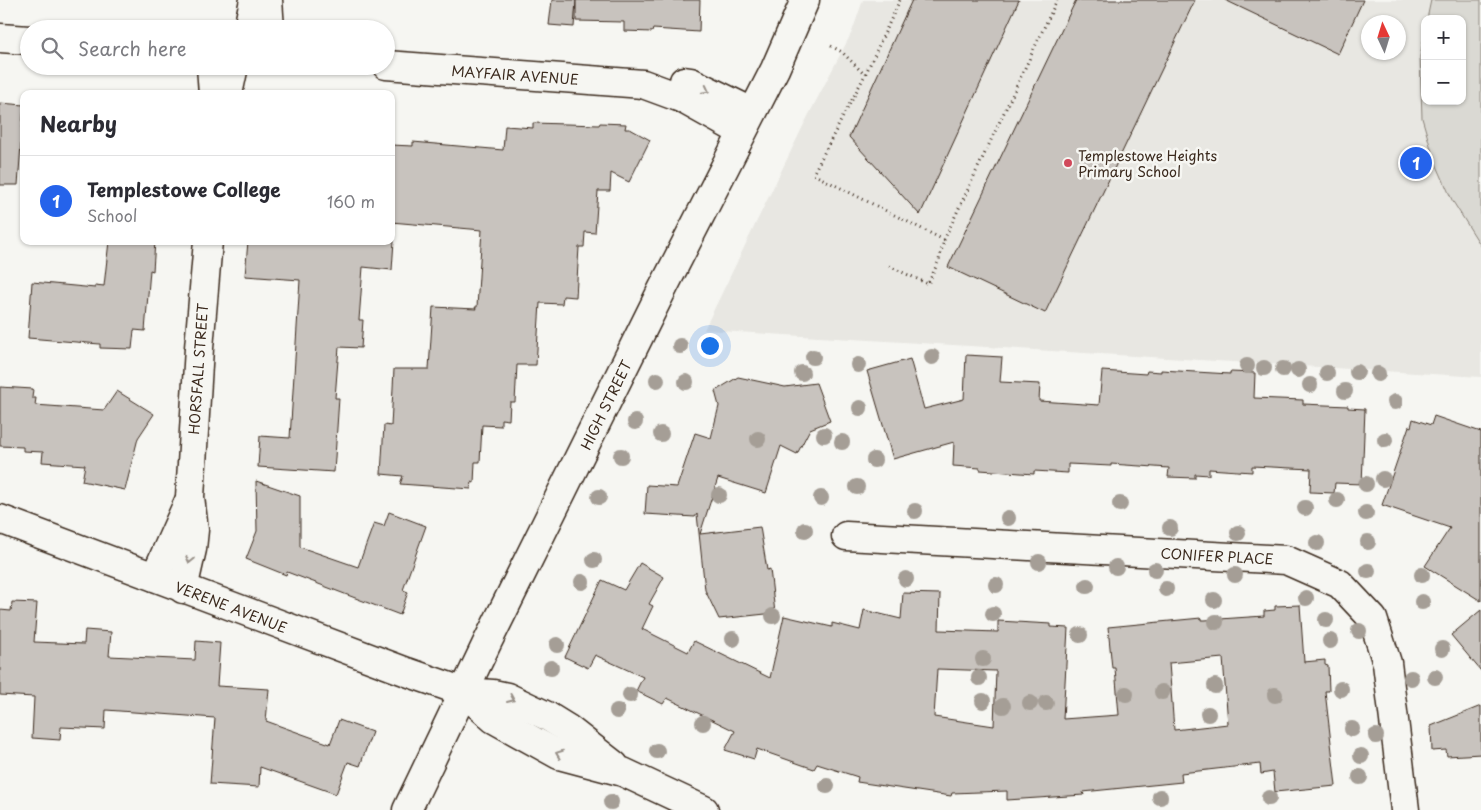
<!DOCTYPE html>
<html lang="en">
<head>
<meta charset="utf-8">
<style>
  :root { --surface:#fff; --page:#f2f2f3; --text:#2b2b33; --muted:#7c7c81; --line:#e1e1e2; --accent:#2563eb }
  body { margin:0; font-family:"Playpen Sans",sans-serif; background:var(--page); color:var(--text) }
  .controls { position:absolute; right:15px; top:15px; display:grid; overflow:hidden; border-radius:10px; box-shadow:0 1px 4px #0004 }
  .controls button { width:45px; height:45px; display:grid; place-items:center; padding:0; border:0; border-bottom:1px solid var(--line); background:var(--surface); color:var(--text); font:25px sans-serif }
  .compass { position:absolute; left:1361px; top:15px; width:45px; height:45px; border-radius:50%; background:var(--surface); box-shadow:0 1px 4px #0004; rotate:356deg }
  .you { position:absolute; left:709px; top:345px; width:18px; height:18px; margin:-12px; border:4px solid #fff; border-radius:50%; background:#1a73e8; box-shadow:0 0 0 8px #1a73e833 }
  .badge { display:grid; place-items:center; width:32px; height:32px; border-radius:50%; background:var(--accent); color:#fff; font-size:16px; font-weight:700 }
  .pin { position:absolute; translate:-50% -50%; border:2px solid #fff; box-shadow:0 1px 5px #0006 }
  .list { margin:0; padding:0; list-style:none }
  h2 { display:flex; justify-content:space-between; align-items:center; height:65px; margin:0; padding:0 20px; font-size:21px }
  h2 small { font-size:16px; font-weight:400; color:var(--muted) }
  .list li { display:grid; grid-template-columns:32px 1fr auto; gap:15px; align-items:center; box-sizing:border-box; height:90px; padding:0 20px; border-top:1px solid var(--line) }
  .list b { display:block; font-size:19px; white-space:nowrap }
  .list p { margin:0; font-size:16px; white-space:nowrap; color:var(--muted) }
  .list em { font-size:16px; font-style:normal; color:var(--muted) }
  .icon { flex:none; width:28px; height:28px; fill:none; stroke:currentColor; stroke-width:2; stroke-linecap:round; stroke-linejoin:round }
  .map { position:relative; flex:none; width:1481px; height:810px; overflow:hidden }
  .search { position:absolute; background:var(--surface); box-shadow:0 1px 4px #0004; left:20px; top:20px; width:375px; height:55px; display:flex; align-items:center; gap:12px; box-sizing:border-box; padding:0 18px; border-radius:28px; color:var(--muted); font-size:19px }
  .panel { position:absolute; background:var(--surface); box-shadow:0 1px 4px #0004; left:20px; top:90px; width:375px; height:155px; border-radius:10px }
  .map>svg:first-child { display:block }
</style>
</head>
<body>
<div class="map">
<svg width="1481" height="810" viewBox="0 0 1481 810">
  <rect width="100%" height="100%" fill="#f6f6f2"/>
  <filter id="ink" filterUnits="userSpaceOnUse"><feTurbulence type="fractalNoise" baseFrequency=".02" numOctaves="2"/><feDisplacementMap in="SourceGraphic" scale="10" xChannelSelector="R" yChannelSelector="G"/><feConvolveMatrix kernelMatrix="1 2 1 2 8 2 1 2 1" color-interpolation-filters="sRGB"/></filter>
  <g filter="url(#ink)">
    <path fill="#e8e7e2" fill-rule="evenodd" d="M863,0h618v377l-777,-47 101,-208 47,-90zM1425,19h37v82h-37zM1368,22h30v30h-30z"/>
    <path fill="#dad9d3" stroke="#8a8278" d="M1431,0h50v246l-29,-46 -18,-41 -12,-41 -2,-61 5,-25v69h37v-82h-35z"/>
    <g fill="#c8c3be" stroke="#3b2a1e" fill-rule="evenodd">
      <path d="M552,0h24l-2,27 -25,-2z"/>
      <path d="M576,0h124l-1,32 -46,-3 -1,3 -28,-1v-9l-48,-1z"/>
      <path d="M912,0h107l-99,215 -71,-78z"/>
      <path d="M1076,0h119l-150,313 -97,-46z"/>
      <path d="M1225,0h138l-25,54z"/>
      <path d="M0,103l24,2 -6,80h-18z"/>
      <path d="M533,123l66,2 1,-2 26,1 -1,5h5l20,11 -21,42 -18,-9 -1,18h-12l-3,42 -10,-1 -1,15h-5l-3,50 -13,-1 -1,8 -22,-1 -4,62h-19l-2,37h-5l-1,18 -8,-1v7l-19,-1 -2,37h-5l-1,21 -2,-1 -1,7 -71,-5 3,-8 -22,-2 3,-49 7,1 3,-57h35l4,-62 43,2 -1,-2h2l5,-77 -91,-8v-77l22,1v-4l90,8 2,-24 28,2z"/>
      <path d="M109,241h46l-2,30 -3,-1 -5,61 -11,-1 -2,19 -32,-1v-4l-72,-6 4,-56 63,6v-3l9,1z"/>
      <path d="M248,241h146l-2,29 -29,-3 -4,53h4l-2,28 -22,-1 -4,51h4l-5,74 -76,-5 2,-31 30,2 10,-158 -55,-4z"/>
      <path d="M966,355l36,2 -2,25 40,2 -1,17 60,4 3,-34 44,3 1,-3 14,1v-2l69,4v-2l25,1 -1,25 49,2v4l45,2v2l17,1 -3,75 -27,-1 -1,10 -24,-1 1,-23 -59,-3v6l-43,-3v6l-14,-1v4l-27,-1 1,-9 -58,-4v2l-43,-2v9l-34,-2v3l-54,-4v-2l-27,-2 1,-24 -61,17 -26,-88 43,-12 14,50 40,-10z"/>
      <path d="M738,377l47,10 31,-4 14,38 -20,8 -13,25 -16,-8 -15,47 -48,-15 -18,56 60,-7 7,43 3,-1 5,44 -56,6 -14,-29 -8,-76 -2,3 -50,-3 2,-29 30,2 18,-54 16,5 8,-32 -4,-15z"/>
      <path d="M0,387l33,2 -1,9h4l-1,7 69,5 13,-19 37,23 -16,24 -13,52 -43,-9 3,-16 -43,-3 1,-10 -20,-1v-4l-23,-1z"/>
      <path d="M1434,416l47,16v169l-56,-35 25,-38 -68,-23 27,-79 2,1 2,-8 18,6z"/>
      <path d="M256,481l44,15v51l58,20 16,-44 10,3 5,-14 37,14 -23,64 5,2 -8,23 -113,-43 -1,3 -40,-16 11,-28z"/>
      <path d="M640,563l24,14 -15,27 4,2 -11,23 46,23 6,-11 76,37 14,-62 48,11v-4l28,7 4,-20 37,9 2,-26 37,1 -1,36 59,2v-11l53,3v3l17,1 -5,91 56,-4 -4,-47h-3l-4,-41 93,-9v2h4l59,-4v-5l11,-1v-4l25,-1 4,57 21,-2v5l3,1 1,25h-4l11,95 -61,6 -2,-20 -12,2 -1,-10 -79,9 1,9 -99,10 1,3 -77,5v-9l-55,2 -1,3 -94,-14 1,-5 -41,-13 -3,5 -57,-20 -3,10 -29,-9 10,-19 -68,-33 -4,6 -27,-13 7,-14 -48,-22 -7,13 -23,-11 37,-77 22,10zM1223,658l5,66 -54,6 -5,-67zM937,669l59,2 -2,55 -60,-9z"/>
      <path d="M12,602l25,1 -3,39 50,2 1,-14 26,2 -2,24 86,4 1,-19 24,2 -3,43 52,3 -3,32 64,23 9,-24 33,12 -12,34 -12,-4 -12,32 -76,-27 -1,20 -49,-3 5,-66 -109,-8 -1,19 -44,-2 -1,13 -28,-2 2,-41 -34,-2v-85l11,1z"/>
      <path d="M1481,610v61l-30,-36z"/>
      <path d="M1481,706v48l-34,2 -1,-6 -14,1 -1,-25z"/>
    </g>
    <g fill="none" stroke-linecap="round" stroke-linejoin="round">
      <defs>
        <g id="street">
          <path d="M268,0l2,29"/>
          <path d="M248,29l6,-29"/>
          <path d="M0,38l29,2"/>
          <path d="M386,65l257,19 38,14 61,34"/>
          <path d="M211,66l2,28"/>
          <path d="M684,81l7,1 61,30"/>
          <path d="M228,94l6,-28"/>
          <path d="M0,519l407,153 57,20"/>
          <path d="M846,536l440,24 54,24 33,35 14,44 18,147"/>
          <path d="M155,577l33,-74"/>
          <path d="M183,589l9,-40 2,-19 -4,-33 9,-149 9,-107"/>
        </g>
        <g id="secondary">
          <path d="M464,692l30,27 65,36 64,17 81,38"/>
          <path d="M464,692l29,2 14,3 40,19 21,13 46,36"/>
          <path d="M407,810l81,-169 174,-351 113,-221 30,-69"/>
        </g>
      </defs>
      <use href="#street" stroke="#3b2a1e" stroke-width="31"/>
      <use href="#secondary" stroke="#3b2a1e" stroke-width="31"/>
      <g stroke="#3b2a1e" stroke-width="3" stroke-dasharray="1 4" stroke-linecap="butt">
        <path d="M831,46l11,6 23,23"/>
        <path d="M944,240l113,-240"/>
        <path d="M889,266l39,18 11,-24 5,-20 -131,-66 52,-99 35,-75"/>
      </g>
      <use href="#street" stroke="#f6f6f2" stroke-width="28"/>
      <use href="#secondary" stroke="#f6f6f2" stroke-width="28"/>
    </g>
    <g fill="#a59e96">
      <circle cx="680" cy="346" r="8"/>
      <circle cx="813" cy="357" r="8"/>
      <circle cx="932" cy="357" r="8"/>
      <circle cx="858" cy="365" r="8"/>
      <circle cx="1247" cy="366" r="8"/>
      <circle cx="1264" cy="368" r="8"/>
      <circle cx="1283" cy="369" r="8"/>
      <circle cx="1298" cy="370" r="8"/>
      <circle cx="1357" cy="372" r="8"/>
      <circle cx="802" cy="373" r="8"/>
      <circle cx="1327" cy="373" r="8"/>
      <circle cx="1378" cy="374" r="8"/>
      <circle cx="657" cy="380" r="8"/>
      <circle cx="686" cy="382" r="8"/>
      <circle cx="1310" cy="385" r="8"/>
      <circle cx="1345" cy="391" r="8"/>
      <circle cx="1395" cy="402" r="8"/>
      <circle cx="860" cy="408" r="8"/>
      <circle cx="635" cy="422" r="8"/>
      <circle cx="661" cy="434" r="8"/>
      <circle cx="824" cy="435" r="8"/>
      <circle cx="758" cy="439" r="8"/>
      <circle cx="1385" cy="440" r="8"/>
      <circle cx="842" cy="442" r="8"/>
      <circle cx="621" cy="456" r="8"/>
      <circle cx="874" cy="460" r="8"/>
      <circle cx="1383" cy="479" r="8"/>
      <circle cx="1366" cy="484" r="8"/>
      <circle cx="857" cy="487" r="8"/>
      <circle cx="719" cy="495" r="8"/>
      <circle cx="599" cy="497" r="8"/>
      <circle cx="821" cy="498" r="8"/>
      <circle cx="1337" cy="500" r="8"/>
      <circle cx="1120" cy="504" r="8"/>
      <circle cx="1305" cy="508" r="8"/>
      <circle cx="915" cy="511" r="8"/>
      <circle cx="1366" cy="513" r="8"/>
      <circle cx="1008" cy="518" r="8"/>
      <circle cx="1170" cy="528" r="8"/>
      <circle cx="805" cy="530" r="8"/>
      <circle cx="1238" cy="533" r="8"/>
      <circle cx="1368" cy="542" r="8"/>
      <circle cx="1317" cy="543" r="8"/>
      <circle cx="594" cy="560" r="8"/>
      <circle cx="1039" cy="562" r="8"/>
      <circle cx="1116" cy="567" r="8"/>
      <circle cx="1155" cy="570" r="8"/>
      <circle cx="1368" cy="571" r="8"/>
      <circle cx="1235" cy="575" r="8"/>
      <circle cx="1422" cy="575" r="8"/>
      <circle cx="906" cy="579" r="8"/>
      <circle cx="582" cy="582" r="8"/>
      <circle cx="996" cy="585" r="8"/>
      <circle cx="1087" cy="586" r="8"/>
      <circle cx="1166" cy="589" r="8"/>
      <circle cx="1306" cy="598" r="8"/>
      <circle cx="1214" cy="600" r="8"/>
      <circle cx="1422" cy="602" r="8"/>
      <circle cx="993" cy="614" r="8"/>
      <circle cx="773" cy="616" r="8"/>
      <circle cx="1326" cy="620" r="8"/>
      <circle cx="1216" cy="622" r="8"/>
      <circle cx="1359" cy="631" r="8"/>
      <circle cx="1080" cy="635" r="8"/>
      <circle cx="733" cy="639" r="8"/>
      <circle cx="1330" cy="641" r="8"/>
      <circle cx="557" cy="645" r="8"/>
      <circle cx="1442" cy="649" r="8"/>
      <circle cx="983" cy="659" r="8"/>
      <circle cx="551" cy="668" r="8"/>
      <circle cx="1435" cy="677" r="8"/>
      <circle cx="979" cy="678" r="8"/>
      <circle cx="1411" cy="678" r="8"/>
      <circle cx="1215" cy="686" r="8"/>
      <circle cx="1341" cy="689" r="8"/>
      <circle cx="1162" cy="692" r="8"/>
      <circle cx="1126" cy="694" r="8"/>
      <circle cx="630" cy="695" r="8"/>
      <circle cx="1275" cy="695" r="8"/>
      <circle cx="983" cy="701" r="8"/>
      <circle cx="1030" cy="703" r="8"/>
      <circle cx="1046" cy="703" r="8"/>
      <circle cx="1003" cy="706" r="8"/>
      <circle cx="617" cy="711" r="8"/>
      <circle cx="1208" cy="714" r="8"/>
      <circle cx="703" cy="723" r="8"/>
      <circle cx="1352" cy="729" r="8"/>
      <circle cx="1376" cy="736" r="8"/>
      <circle cx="657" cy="751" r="8"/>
      <circle cx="1361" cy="756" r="8"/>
      <circle cx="1360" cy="777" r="8"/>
      <circle cx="827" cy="786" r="8"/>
      <circle cx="1160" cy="797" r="8"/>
      <circle cx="1269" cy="798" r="8"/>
      <circle cx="611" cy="802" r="8"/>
    </g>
    <defs><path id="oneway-chevron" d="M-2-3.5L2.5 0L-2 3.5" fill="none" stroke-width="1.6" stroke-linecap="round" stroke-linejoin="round" transform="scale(1.25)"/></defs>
    <g stroke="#989088">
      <use href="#oneway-chevron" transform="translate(706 90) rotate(27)"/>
      <use href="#oneway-chevron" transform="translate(190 560) rotate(103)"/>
      <use href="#oneway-chevron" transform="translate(511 699) rotate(24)"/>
      <use href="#oneway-chevron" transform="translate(559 754) rotate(-159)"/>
    </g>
  </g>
  <circle fill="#d1495b" stroke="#f6f6f2" stroke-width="2" cx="1068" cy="163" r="5"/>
  <g text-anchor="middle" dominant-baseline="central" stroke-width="5" stroke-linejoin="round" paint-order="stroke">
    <g font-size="14" fill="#3b2a1e" stroke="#f6f6f2">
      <text transform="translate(515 75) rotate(4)">MAYFAIR AVENUE</text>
      <text transform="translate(198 369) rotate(-86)">HORSFALL STREET</text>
      <text transform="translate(606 405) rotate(-64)">HIGH STREET</text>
      <text transform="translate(1217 556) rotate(3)">CONIFER PLACE</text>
      <text transform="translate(231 607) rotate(21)">VERENE AVENUE</text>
    </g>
    <g font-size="14" fill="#3b2a1e" stroke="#f6f6f2" text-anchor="start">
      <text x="1078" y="155">Templestowe Heights<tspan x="1078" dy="16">Primary School</tspan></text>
    </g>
  </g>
</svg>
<div class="controls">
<button>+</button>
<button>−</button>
</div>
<svg class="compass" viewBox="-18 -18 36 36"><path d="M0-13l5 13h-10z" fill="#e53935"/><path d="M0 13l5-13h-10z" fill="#7c7c81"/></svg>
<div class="you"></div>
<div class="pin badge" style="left:1416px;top:163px">1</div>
<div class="search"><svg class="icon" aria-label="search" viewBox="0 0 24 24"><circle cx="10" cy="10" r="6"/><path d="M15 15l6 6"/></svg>Search here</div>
<section class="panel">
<h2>Nearby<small></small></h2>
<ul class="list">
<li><span class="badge">1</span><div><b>Templestowe College</b><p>School</p></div><em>160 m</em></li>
</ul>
</section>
</div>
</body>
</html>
